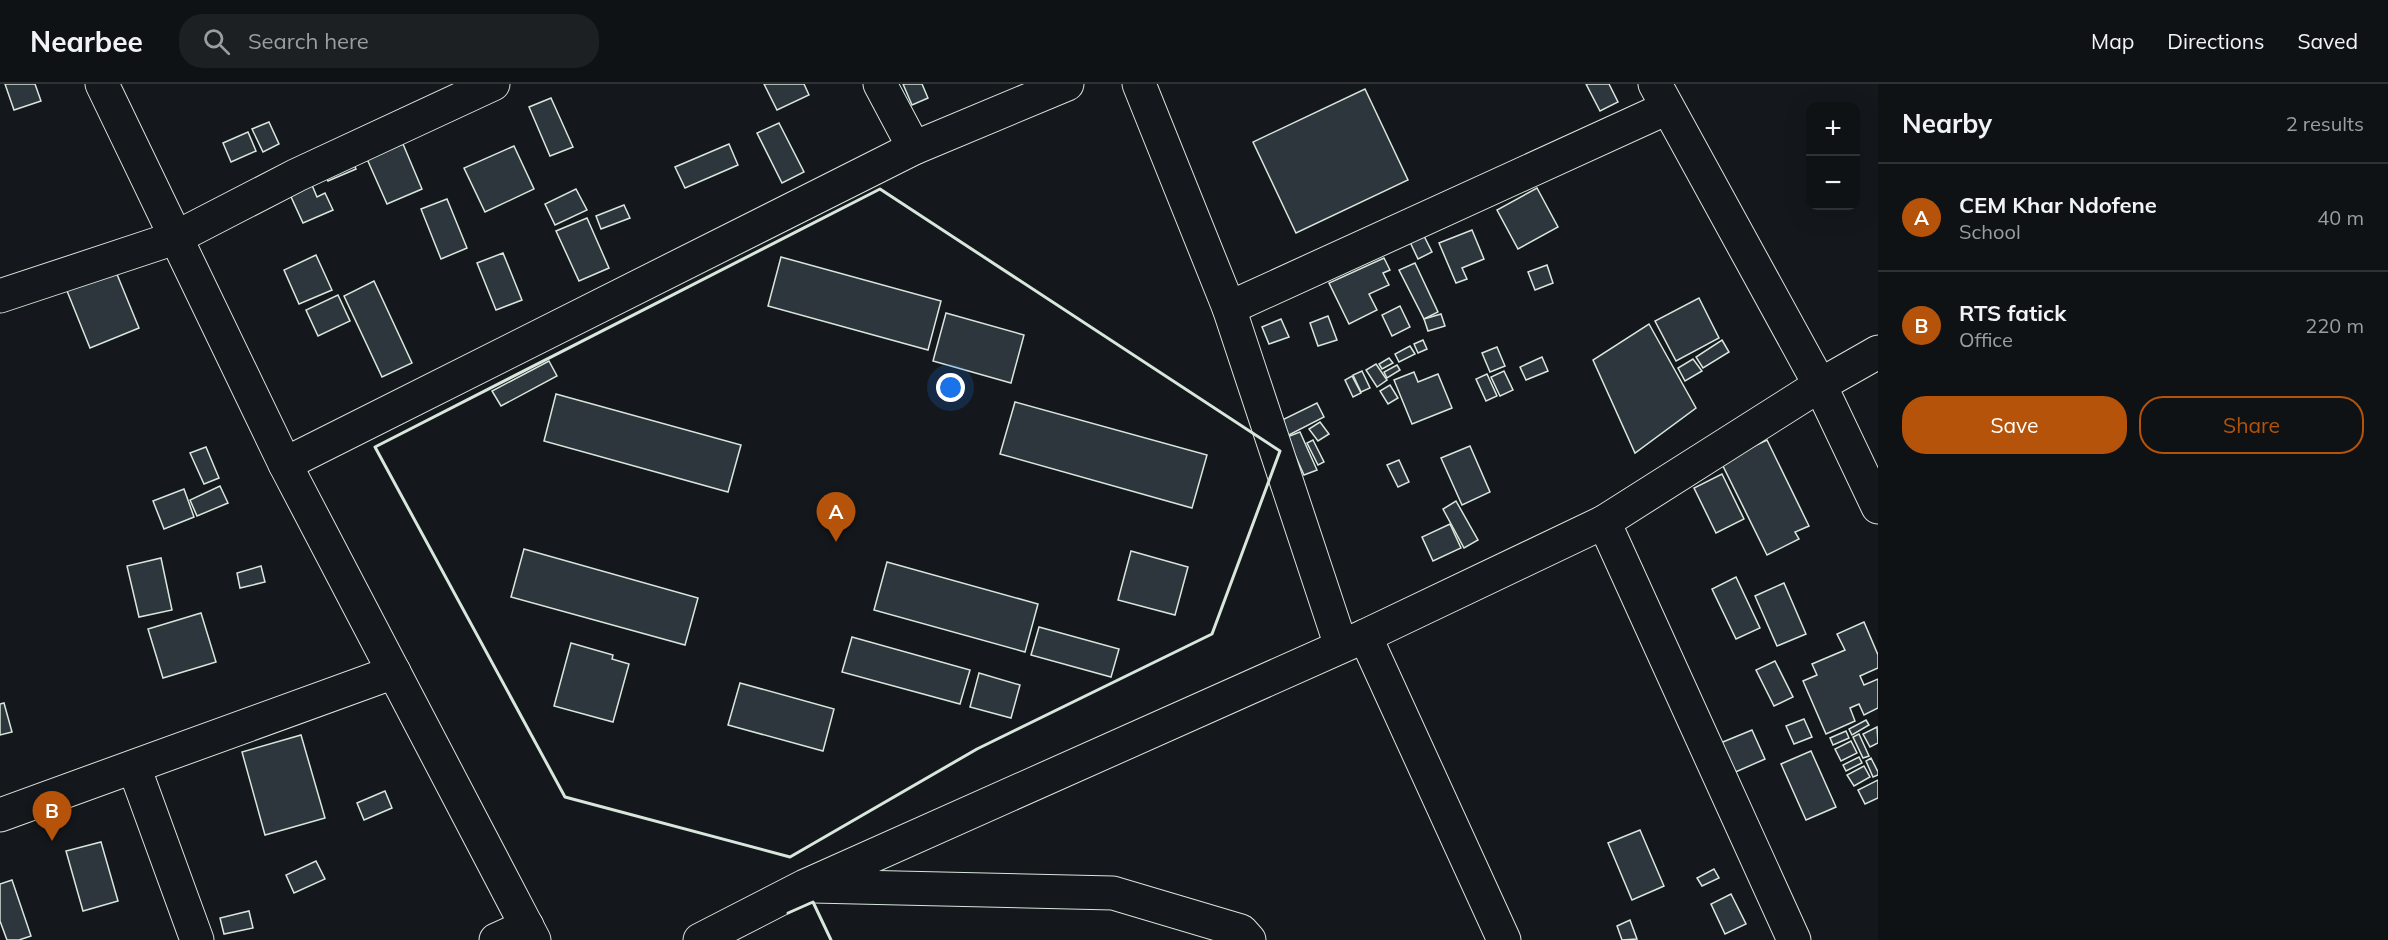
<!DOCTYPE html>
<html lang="en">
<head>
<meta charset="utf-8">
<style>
  :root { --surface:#0f1215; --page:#1d2022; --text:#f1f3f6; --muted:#9b9ea0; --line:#2f3234; --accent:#b45309 }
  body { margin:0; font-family:Mulish,sans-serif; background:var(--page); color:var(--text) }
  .controls { position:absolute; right:18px; top:18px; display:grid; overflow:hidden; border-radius:12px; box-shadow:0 6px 24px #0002 }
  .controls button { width:54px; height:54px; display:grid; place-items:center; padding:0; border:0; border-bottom:2px solid var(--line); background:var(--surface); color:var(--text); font:30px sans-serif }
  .you { position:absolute; left:951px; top:304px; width:21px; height:21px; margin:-15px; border:4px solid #fff; border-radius:50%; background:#1a73e8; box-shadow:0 0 0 9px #1a73e833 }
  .badge { display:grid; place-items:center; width:39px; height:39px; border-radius:50%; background:var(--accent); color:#fff; font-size:20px; font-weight:700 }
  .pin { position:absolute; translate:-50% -50px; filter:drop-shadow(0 2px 3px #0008) }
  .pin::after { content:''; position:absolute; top:32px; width:21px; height:18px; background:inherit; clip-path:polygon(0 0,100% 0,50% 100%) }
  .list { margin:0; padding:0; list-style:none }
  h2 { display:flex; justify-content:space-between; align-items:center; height:78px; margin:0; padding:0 24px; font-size:26px }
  h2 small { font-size:20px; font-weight:400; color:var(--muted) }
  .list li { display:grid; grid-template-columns:39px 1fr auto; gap:18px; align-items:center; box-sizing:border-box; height:108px; padding:0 24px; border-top:2px solid var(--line) }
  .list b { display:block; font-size:22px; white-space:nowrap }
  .list p { margin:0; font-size:20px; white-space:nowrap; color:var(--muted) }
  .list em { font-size:20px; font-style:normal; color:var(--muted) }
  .actions { display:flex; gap:12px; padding:18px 24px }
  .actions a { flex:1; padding:14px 0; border:2px solid var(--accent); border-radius:24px; text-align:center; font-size:21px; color:var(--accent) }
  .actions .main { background:var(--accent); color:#fff }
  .icon { flex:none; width:33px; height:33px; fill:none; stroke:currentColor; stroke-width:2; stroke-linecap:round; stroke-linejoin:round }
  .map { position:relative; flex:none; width:1878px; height:856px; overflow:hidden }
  header { display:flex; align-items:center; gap:36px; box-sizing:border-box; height:84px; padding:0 30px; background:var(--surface); border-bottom:2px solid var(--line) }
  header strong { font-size:28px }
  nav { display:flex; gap:33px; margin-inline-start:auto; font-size:21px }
  .search { width:420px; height:54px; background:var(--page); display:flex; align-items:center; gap:15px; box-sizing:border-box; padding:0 21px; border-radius:24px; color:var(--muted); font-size:22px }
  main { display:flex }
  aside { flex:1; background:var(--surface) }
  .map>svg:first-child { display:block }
</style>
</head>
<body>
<header>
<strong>Nearbee</strong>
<div class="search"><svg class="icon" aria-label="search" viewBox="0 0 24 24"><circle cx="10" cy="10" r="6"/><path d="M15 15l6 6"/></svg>Search here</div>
<nav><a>Map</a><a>Directions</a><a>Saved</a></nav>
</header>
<main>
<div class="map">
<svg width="1878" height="856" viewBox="0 0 1878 856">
  <rect width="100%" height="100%" fill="#14181c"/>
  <g fill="#2c363c" stroke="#d8e6dc" stroke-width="1.5">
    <path d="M5,0h30l6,17 -27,9z"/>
    <path d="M764,0h40l5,11 -32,15z"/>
    <path d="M903,0h19l6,14 -16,7z"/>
    <path d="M1586,0h23l9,18 -18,9z"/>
    <path d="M1365,5l43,91 -112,53 -43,-91z"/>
    <path d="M551,14l22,49 -23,9 -21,-49z"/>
    <path d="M269,38l10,22 -16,8 -11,-23z"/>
    <path d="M779,39l25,49 -22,11 -25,-50z"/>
    <path d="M248,48l8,19 -25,11 -8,-19z"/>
    <path d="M403,60l19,45 -35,15 -20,-45z"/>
    <path d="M729,60l9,21 -53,23 -10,-21z"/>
    <path d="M514,62l20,43 -49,23 -21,-44z"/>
    <path d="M351,72l5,13 -28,12 -6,-13z"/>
    <path d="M309,94l8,19 8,-4 8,17 -30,13 -16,-35z"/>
    <path d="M1537,104l21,39 -40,22 -21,-39z"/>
    <path d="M576,105l11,21 -32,15 -10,-21z"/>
    <path d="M447,115l20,49 -26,11 -20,-50z"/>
    <path d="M624,121l6,13 -29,11 -5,-13z"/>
    <path d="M587,134l22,50 -30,13 -23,-50z"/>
    <path d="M1472,146l12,29 -22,9 5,11 -11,4 -17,-40z"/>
    <path d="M1423,150l9,18 -14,7 -9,-19z"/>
    <path d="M503,169l19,47 -26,10 -19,-47z"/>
    <path d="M316,171l16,35 -33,14 -15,-34z"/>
    <path d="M781,173l160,44 -13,49 -160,-44z"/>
    <path d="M1384,174l6,12 -7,3 6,12 -20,9 8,16 -28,14 -20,-41z"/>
    <path d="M1415,179l23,49 -14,7 -25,-49z"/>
    <path d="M1547,181l6,18 -18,7 -7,-18z"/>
    <path d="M114,183l25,61 -49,20 -25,-62z"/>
    <path d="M374,197l38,82 -30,14 -38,-81z"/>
    <path d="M338,211l12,26 -32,15 -12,-26z"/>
    <path d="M1699,214l20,40 -43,23 -21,-40z"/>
    <path d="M1400,222l10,21 -18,9 -10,-21z"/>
    <path d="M946,229l78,22 -13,48 -78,-22z"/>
    <path d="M1441,230l4,12 -17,5 -4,-12z"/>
    <path d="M1328,232l9,24 -19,6 -8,-23z"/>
    <path d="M1281,235l8,18 -20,7 -7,-17z"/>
    <path d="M1649,240l47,84 -61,45 -42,-93z"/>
    <path d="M1423,256l4,9 -9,4 -4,-9z"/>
    <path d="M1722,256l7,12 -26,16 -7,-11z"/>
    <path d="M1410,262l5,8 -16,8 -4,-8z"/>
    <path d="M1497,263l8,19 -15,6 -8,-19z"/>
    <path d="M1542,273l6,14 -22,9 -6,-13z"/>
    <path d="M1389,274l4,5 -11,6 -3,-5z"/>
    <path d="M1693,275l9,12 -17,10 -7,-13z"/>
    <path d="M549,277l8,15 -56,30 -9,-15z"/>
    <path d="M1376,280l11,16 -10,7 -11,-17z"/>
    <path d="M1397,281l3,5 -13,8 -3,-6z"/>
    <path d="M1362,287l8,17 -9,4 -8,-17z"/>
    <path d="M1504,287l9,19 -13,6 -9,-19z"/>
    <path d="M1414,288l4,10 20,-8 14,34 -40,16 -18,-44z"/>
    <path d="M1487,290l10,22 -11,5 -10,-22z"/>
    <path d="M1352,292l9,17 -8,4 -8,-17z"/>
    <path d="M1390,301l8,13 -10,6 -8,-13z"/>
    <path d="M556,310l185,51 -13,47 -184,-51z"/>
    <path d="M1015,318l192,53 -15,53 -192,-54z"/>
    <path d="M1317,319l7,14 -39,20 -7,-15z"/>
    <path d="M1320,338l9,12 -11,7 -9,-12z"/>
    <path d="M1300,348l17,38 -13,5 -17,-38z"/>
    <path d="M1313,356l11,22 -6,3 -11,-22z"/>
    <path d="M1767,356l42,86 -14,6 4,7 -32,16 -46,-93z"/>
    <path d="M1470,362l20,46 -28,13 -21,-47z"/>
    <path d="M206,363l13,31 -15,6 -14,-31z"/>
    <path d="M1399,376l10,22 -11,5 -11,-22z"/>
    <path d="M1722,390l22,45 -28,14 -22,-45z"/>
    <path d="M220,402l8,17 -31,13 -7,-16z"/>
    <path d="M184,405l10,28 -30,12 -11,-28z"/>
    <path d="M1456,417l22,39 -14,8 -21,-39z"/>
    <path d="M1450,440l11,24 -28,13 -11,-24z"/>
    <path d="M524,465l174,49 -13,47 -174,-48z"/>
    <path d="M1131,467l57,16 -13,48 -57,-15z"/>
    <path d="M161,474l11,52 -33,7 -12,-51z"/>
    <path d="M887,478l151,42 -13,48 -151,-42z"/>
    <path d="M261,482l4,16 -25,6 -3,-15z"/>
    <path d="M1736,493l24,51 -24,11 -24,-50z"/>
    <path d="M1784,499l22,51 -29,12 -22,-50z"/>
    <path d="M201,529l15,49 -53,16 -15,-49z"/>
    <path d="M1864,538l14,33v13l-18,8 4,9 14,-6v29l-14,7 -5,-11 -9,4 5,13 -29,13 -23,-53 14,-6 -5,-11 33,-14 -8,-16z"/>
    <path d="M1039,543l80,22 -8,28 -80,-22z"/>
    <path d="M852,553l118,33 -10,34 -118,-32z"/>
    <path d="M571,559l42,12 -1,4 17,5 -16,58 -59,-16z"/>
    <path d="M1775,577l18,36 -19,9 -18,-36z"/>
    <path d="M979,589l41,12 -9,33 -41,-11z"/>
    <path d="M740,599l94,26 -11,42 -95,-26z"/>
    <path d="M4,619l8,29 -12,3v-31z"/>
    <path d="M1804,635l8,18 -18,7 -8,-18z"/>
    <path d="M1866,636l3,5 -17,10 -3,-6z"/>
    <path d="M1877,643l1,16 -8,4 -7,-13z"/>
    <path d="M1752,646l13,29 -34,15 -13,-30z"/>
    <path d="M1846,647l3,7 -16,7 -3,-7z"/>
    <path d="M1859,650l10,22 -6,2 -10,-21z"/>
    <path d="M301,651l24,83 -60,17 -23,-83z"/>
    <path d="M1851,657l6,12 -16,8 -6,-12z"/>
    <path d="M1811,667l25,56 -30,13 -25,-56z"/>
    <path d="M1859,673l3,6 -16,8 -3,-6z"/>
    <path d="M1871,674l7,14v3l-5,2 -7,-16z"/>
    <path d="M1864,682l6,11 -16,9 -7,-11z"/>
    <path d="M1878,696v18l-13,6 -7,-14z"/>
    <path d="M385,707l7,17 -28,12 -7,-17z"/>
    <path d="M1640,746l24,56 -32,14 -24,-57z"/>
    <path d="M101,758l17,59 -35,10 -17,-60z"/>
    <path d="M316,777l9,18 -31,14 -8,-18z"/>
    <path d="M1714,785l5,9 -17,8 -5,-8z"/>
    <path d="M12,796l19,56 -12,4h-12l-7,-19v-37z"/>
    <path d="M1731,810l15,30 -21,10 -14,-30z"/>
    <path d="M249,827l4,17 -29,6 -4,-16z"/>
    <path d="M1630,836l7,19 -15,1 -5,-14z"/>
  </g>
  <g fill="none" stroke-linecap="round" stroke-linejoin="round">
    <defs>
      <g id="minor">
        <path d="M880,0l34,64"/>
        <path d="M1139,0l90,224 438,-200"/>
        <path d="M1655,0l165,301 58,122"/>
        <path d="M0,212l175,-58 122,-63 196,-91"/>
        <path d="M1229,224l112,338"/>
        <path d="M285,380l629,-316 153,-64"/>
        <path d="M1604,438l190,418"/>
        <path d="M1365,552l139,304"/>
        <path d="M134,683l63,173"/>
        <path d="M0,731l394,-143"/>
        <path d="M813,802l300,7 128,38 8,9"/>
        <path d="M496,856l31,-14"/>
        <path d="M700,856l105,-54 560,-250 239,-114 216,-137 58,-33"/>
      </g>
      <path id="major" d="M102,0l183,380 249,476"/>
    </defs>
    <use href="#minor" stroke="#d8e6dc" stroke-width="35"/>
    <use href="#major" stroke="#d8e6dc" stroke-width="35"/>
    <use href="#minor" stroke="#14181c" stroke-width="33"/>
    <use href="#major" stroke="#14181c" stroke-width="33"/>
    <g stroke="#d8e6dc" stroke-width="3">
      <path d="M880,105l400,262 -68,183 -235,115 -187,108 -225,-60 -190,-350z"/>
      <path d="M788,829l25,-11 18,38"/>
    </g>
  </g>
</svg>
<div class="controls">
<button>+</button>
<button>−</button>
</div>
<div class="you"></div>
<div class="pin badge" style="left:836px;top:458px">A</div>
<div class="pin badge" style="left:52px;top:757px">B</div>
</div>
<aside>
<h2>Nearby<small>2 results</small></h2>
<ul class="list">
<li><span class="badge">A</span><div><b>CEM Khar Ndofene</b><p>School</p></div><em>40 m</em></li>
<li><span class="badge">B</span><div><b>RTS fatick</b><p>Office</p></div><em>220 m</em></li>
</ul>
<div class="actions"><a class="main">Save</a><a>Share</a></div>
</aside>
</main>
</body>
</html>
